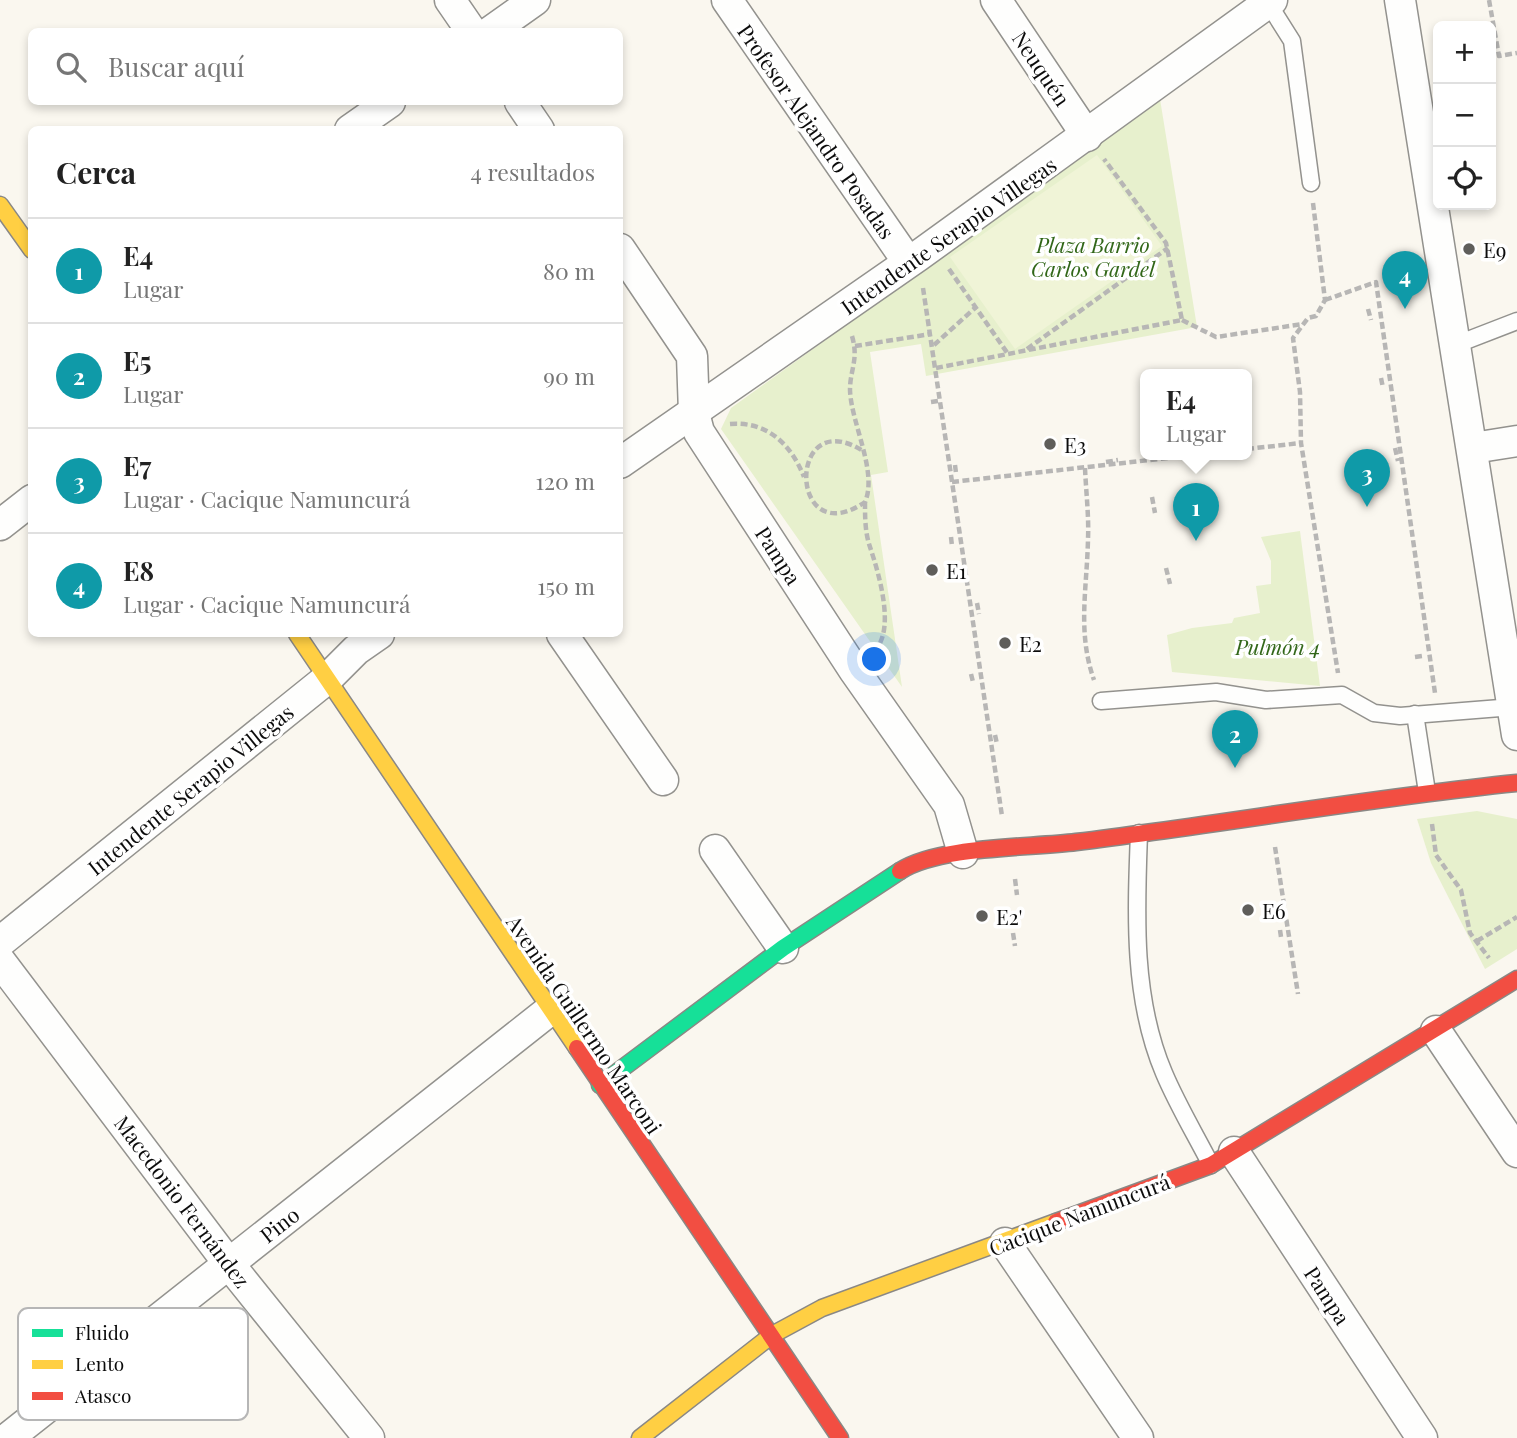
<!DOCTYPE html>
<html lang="es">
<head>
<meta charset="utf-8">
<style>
  :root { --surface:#fff; --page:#f2f2f2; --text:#222; --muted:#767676; --line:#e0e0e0; --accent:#0b8043 }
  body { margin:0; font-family:"Playfair Display",serif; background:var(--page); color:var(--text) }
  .controls { position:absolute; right:21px; top:21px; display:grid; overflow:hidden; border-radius:10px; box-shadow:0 4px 10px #0003 }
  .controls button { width:63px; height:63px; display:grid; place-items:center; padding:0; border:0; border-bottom:2px solid var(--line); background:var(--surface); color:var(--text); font:35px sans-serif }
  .you { position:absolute; left:875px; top:660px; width:24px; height:24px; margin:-18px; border:5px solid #fff; border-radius:50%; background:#1a73e8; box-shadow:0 0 0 10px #1a73e833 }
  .badge { display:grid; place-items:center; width:46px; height:46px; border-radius:50%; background:var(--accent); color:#fff; font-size:23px; font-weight:700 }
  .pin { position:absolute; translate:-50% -58px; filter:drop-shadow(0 2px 4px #0008) }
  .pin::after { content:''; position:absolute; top:37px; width:24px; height:21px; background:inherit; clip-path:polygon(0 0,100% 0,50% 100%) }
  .popup { position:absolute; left:1140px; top:369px; width:112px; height:91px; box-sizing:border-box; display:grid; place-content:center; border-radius:10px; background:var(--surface); filter:drop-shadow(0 2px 5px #0005); font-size:23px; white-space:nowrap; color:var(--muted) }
  .popup b { font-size:26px; color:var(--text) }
  .popup::after { content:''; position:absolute; left:50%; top:100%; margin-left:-14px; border:14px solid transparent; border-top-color:var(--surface) }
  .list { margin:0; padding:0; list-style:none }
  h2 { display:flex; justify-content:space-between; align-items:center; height:91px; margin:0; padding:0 28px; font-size:30px }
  h2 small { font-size:23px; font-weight:400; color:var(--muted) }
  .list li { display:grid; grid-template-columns:46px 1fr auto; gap:21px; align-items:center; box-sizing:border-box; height:105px; padding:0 28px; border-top:2px solid var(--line) }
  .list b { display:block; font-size:26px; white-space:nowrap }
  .list p { margin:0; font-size:23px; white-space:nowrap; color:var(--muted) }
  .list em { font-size:23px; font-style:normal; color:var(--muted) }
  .icon { flex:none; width:38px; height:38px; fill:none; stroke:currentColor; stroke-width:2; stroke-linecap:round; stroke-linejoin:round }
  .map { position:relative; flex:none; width:1517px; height:1438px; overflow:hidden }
  .search { position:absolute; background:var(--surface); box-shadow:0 4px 10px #0003; left:28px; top:28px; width:595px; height:77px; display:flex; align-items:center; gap:18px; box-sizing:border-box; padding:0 24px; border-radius:10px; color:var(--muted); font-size:26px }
  .panel { position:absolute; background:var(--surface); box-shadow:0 4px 10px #0003; left:28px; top:126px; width:595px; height:511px; border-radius:10px }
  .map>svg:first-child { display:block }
</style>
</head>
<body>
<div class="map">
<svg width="1517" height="1438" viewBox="0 0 1517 1438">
  <rect width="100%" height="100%" fill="#faf7ef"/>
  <g fill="#e7f0cd">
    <path d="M1160,99l37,228 -271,49 -5,-32 -51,8 18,120 -17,3 31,212 -181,-258 10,-21z"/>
    <path d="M1300,531l20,155 -148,-14 -5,-37 25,-7 40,-5 2,-5 26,-5 -4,-27 15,-2v-23l-10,-24z"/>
    <path d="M1477,811l40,8v130l-32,20 -54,-106 -14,-44z"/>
  </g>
  <path fill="#f0f4d7" d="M1097,155l65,91 -147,103 -65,-92z"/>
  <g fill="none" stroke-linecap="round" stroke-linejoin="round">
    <defs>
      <g id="lane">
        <path d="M1268,3l24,38 19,142"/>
        <path d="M1455,345l62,-24"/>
        <path d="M1101,701l115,-9 50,8 76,-5 32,18 26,3 113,-9"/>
        <path d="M1415,714l12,78"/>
        <path d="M1139,833c-3,80 -7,165 25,240 13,31 31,61 47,92"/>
      </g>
      <g id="street">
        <path d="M450,0l22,32"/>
        <path d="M727,0l181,262"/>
        <path d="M996,0l91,136"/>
        <path d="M1400,0l117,735"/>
        <path d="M490,32l45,-32"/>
        <path d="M520,102l19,28"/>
        <path d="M350,130l40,-28"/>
        <path d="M620,249l72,107 2,57 5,19 155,238 95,135 14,48"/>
        <path d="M1473,448l44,-7"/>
        <path d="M620,463l298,-207 354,-256"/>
        <path d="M0,525l32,-25"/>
        <path d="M562,634l101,146"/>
        <path d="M715,850l68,98"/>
        <path d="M0,942l328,-264 28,-28 23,-16"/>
        <path d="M0,961l229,303 140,174"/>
        <path d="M1436,1031l81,121"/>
        <path d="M1234,1152l188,286"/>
        <path d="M1005,1243l133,195"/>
        <path d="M8,1438l542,-428"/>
      </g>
      <path id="fast" d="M600,1085l183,-137 117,-77"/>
      <g id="slow">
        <path d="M0,205l32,45"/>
        <path d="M297,634l280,414"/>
        <path d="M640,1438l132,-103 50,-27 234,-86"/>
      </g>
      <g id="jam">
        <path d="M900,871c38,-25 128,-23 176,-29 147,-18 293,-44 441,-59"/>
        <path d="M577,1048l263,390"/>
        <path d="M1056,1222l155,-57 306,-186"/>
      </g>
    </defs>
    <use href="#lane" stroke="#93928e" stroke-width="19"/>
    <use href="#street" stroke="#93928e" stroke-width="33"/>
    <use href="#fast" stroke="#8a8885" stroke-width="19"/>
    <use href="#slow" stroke="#8a8885" stroke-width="19"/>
    <use href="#jam" stroke="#8a8885" stroke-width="19"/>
    <g stroke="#b7b6b5" stroke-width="4.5" stroke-dasharray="7 3.5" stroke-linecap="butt">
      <path d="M1489,0l10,56 18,-3"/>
      <path d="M1313,203l12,97 -9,16 -8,2 -15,20 7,54 1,51 37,230"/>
      <path d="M949,269l59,85"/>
      <path d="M923,288l79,528"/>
      <path d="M1325,300l51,-18 59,411"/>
      <path d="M1368,309l3,11"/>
      <path d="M1182,320l34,17 87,-13"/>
      <path d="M852,336c7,24 -2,33 -2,54 1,33 28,82 15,112 -77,53 -79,-100 -2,-51"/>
      <path d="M934,345l42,-38"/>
      <path d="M855,346l76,-12"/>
      <path d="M1027,349l141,-101"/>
      <path d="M936,368l246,-48 -16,-77 -62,-84"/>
      <path d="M1381,378l2,10"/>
      <path d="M931,402l7,-1"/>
      <path d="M730,424c37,-3 61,20 74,53"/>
      <path d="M1247,442l4,-1"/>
      <path d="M1395,448l3,13"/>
      <path d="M1247,449l54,-6"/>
      <path d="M1106,462l12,-2"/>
      <path d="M955,465l1,8"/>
      <path d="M1085,468c1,24 4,48 3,71 -1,50 -11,93 6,141"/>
      <path d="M952,482l243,-27"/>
      <path d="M1152,497l3,16"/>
      <path d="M865,502c0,15 0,31 5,45 8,24 26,82 5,103"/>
      <path d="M951,537l1,9"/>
      <path d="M1166,568l4,16"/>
      <path d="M977,603l2,11"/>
      <path d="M1415,657l7,-1"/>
      <path d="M971,674l2,8"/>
      <path d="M995,735l2,9"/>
      <path d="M1432,824l4,31 25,35 9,43 19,25"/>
      <path d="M1275,847l23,147"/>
      <path d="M1015,879l2,16"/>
      <path d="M1280,930l1,7"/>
      <path d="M1013,933l2,13"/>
      <path d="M1477,941l40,-24"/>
    </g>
    <use href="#lane" stroke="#fefefd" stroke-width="16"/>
    <use href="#street" stroke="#fefefd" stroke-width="30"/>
    <use href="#fast" stroke="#16e098" stroke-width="16"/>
    <use href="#slow" stroke="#ffcf43" stroke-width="16"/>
    <use href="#jam" stroke="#f24e42" stroke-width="16"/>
  </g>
  <g fill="#5f5e5b" stroke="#fff" stroke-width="2.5">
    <circle cx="1469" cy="249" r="7"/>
    <circle cx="1050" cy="444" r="7"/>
    <circle cx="932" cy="570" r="7"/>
    <circle cx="1005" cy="643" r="7"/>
    <circle cx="1248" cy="910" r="7"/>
    <circle cx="982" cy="916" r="7"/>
  </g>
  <g text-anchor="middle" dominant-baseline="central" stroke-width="7" stroke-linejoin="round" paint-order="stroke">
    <g font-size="21" fill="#0c0c0c" stroke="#fff">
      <text transform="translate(1042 68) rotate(56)">Neuquén</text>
      <text transform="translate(817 131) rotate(55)">Profesor Alejandro Posadas</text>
      <text transform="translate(948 235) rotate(-35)">Intendente Serapio Villegas</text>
      <text transform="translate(779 555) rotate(57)">Pampa</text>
      <text transform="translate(190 789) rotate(-39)">Intendente Serapio Villegas</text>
      <text transform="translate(585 1024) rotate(56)">Avenida Guillermo Marconi</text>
      <text transform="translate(183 1201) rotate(53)">Macedonio Fernández</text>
      <text transform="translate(1079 1214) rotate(-21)">Cacique Namuncurá</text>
      <text transform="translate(279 1224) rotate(-38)">Pino</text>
      <text transform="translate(1328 1295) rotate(57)">Pampa</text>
    </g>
    <g font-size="21" font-style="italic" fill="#326719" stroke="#fff">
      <text x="1093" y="244">Plaza Barrio<tspan x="1093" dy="24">Carlos Gardel</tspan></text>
      <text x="1278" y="646">Pulmón 4</text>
    </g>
    <g font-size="21" fill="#0c0c0c" stroke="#fff" text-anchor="start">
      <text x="1483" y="249">E9</text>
      <text x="1064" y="444">E3</text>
      <text x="946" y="570">E1</text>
      <text x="1019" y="643">E2</text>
      <text x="1262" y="910">E6</text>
      <text x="996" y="916">E2'</text>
    </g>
  </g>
  <rect x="18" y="1308" width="230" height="112" rx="10" fill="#fff" stroke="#b6b6b6" stroke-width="2"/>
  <rect x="32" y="1329" width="31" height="8" fill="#16e098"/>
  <rect x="32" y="1360" width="31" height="9" fill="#ffcf43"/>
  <rect x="32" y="1392" width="31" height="8" fill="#f24e42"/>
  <g font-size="19" fill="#0c0c0c">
    <text x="75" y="1340">Fluido</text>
    <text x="75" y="1371">Lento</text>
    <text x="75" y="1403">Atasco</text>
  </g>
</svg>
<div class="controls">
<button>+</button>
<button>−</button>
<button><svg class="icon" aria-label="locate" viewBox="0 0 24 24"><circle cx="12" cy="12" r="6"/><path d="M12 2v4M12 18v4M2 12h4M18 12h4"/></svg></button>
</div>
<div class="you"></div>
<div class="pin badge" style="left:1196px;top:541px;background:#0f9aa8">1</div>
<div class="popup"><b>E4</b>Lugar</div>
<div class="pin badge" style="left:1235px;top:768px;background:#0f9aa8">2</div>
<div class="pin badge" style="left:1367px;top:507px;background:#0f9aa8">3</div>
<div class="pin badge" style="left:1405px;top:309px;background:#0f9aa8">4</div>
<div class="search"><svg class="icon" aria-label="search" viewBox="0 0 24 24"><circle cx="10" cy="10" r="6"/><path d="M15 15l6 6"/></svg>Buscar aquí</div>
<section class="panel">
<h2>Cerca<small>4 resultados</small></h2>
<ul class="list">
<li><span class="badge" style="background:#0f9aa8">1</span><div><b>E4</b><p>Lugar</p></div><em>80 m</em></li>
<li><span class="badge" style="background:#0f9aa8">2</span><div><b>E5</b><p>Lugar</p></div><em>90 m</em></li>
<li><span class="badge" style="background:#0f9aa8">3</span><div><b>E7</b><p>Lugar · Cacique Namuncurá</p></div><em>120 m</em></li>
<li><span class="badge" style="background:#0f9aa8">4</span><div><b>E8</b><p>Lugar · Cacique Namuncurá</p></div><em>150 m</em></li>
</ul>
</section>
</div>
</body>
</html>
